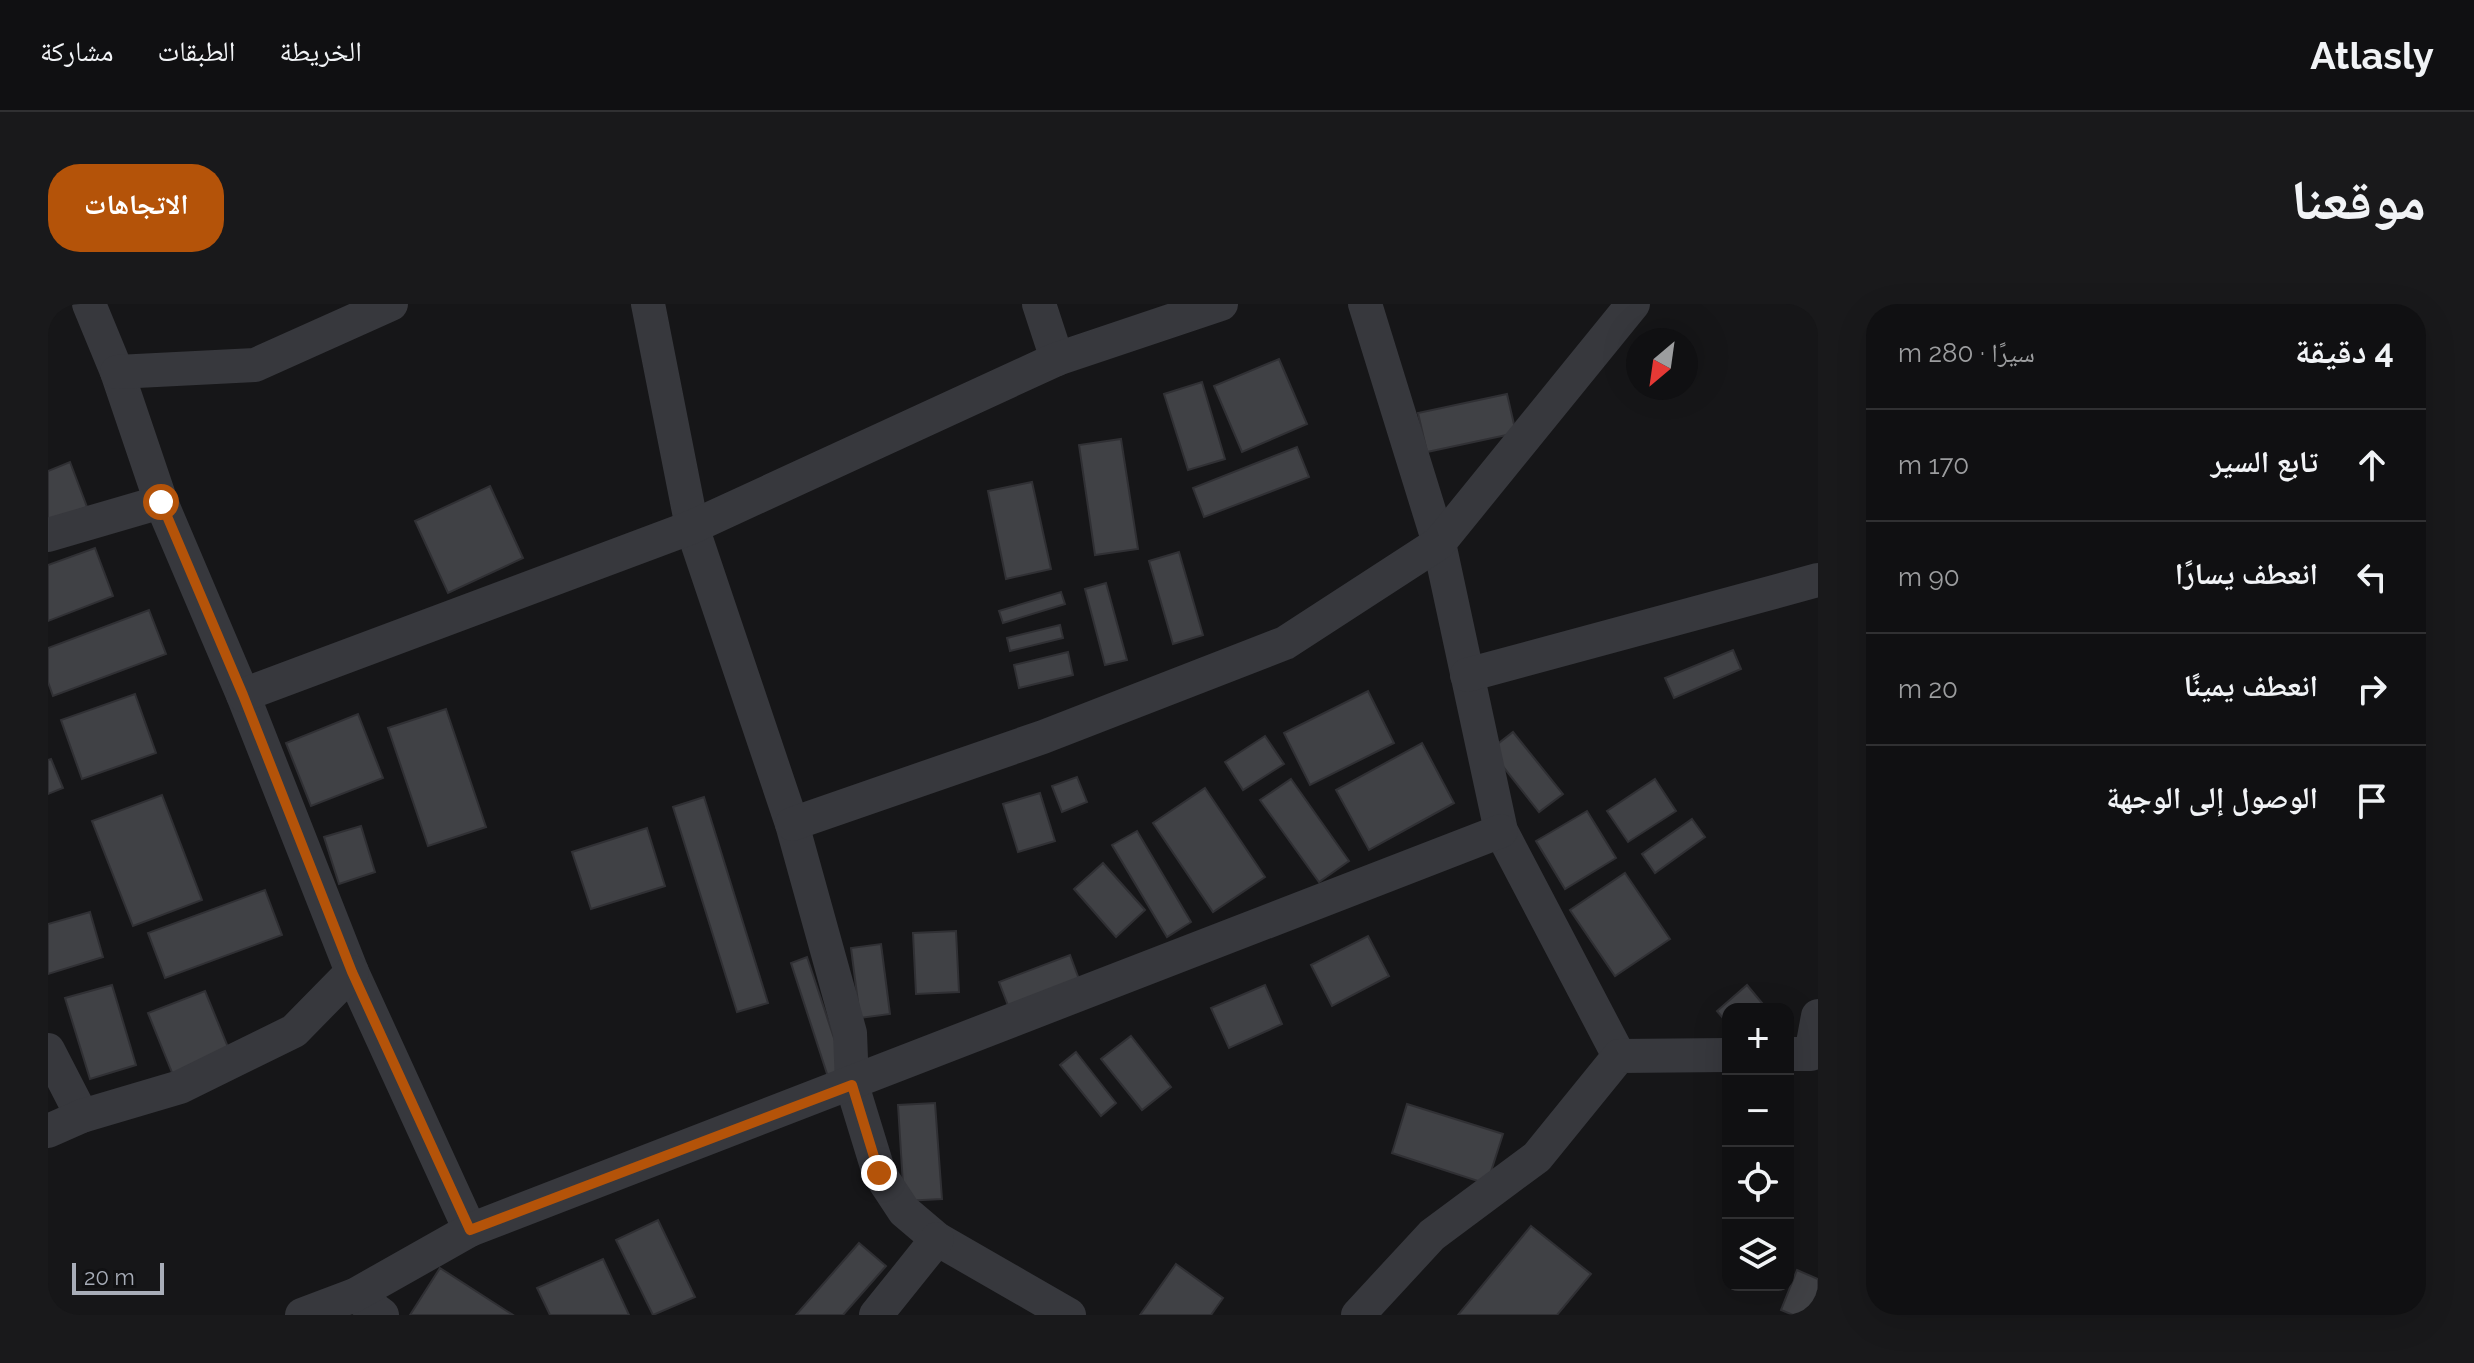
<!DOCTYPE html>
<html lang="ar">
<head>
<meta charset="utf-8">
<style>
  :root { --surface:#101012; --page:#19191b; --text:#f1f3f6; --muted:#9c9d9f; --line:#303032; --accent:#b45309 }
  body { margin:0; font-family:Raleway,"Noto Naskh Arabic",sans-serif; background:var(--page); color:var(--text); direction:rtl }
  .controls { position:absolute; right:24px; bottom:24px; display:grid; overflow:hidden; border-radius:16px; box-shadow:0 8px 32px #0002 }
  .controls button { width:72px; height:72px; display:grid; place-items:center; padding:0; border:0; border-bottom:2px solid var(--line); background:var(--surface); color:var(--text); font:40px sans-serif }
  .compass { position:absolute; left:1578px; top:24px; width:72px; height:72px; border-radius:50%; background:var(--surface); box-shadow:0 8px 32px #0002; rotate:209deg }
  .scale { position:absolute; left:24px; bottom:20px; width:92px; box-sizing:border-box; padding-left:8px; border:4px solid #a8adb8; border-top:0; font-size:22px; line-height:28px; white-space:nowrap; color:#a8adb8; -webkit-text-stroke:6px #111113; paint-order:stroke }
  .stop { position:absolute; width:24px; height:24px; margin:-18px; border:6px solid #b45309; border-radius:50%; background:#fff }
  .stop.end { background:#b45309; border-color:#fff; box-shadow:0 2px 8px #0008 }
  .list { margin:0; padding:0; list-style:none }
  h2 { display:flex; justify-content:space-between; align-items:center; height:104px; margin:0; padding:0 32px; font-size:34px }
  h2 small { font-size:26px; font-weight:400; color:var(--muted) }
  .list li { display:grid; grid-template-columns:52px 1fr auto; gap:24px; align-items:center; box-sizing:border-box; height:112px; padding:0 32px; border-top:2px solid var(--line) }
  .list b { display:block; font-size:30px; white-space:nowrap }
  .list em { font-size:26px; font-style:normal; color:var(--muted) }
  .icon { flex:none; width:44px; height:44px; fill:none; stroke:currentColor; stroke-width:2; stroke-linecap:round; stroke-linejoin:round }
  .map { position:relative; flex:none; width:1770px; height:1011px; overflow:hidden; direction:ltr; border-radius:32px }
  header { display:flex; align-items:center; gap:48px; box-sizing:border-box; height:112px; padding:0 40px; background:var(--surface); border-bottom:2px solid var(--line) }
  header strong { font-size:38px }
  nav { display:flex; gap:44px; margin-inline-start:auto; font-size:28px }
  .intro { display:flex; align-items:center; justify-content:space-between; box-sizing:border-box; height:192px; padding:0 48px }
  h1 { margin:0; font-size:56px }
  .button { padding:20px 36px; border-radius:32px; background:var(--accent); color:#fff; font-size:28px; font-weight:700 }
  main { display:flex; gap:48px; padding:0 48px }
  aside { flex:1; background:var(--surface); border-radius:32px; box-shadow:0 8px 32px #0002 }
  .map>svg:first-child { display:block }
</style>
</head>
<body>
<header>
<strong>Atlasly</strong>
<nav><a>الخريطة</a><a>الطبقات</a><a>مشاركة</a></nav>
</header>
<div class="intro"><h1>موقعنا</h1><a class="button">الاتجاهات</a></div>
<main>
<aside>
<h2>4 دقيقة<small>سيرًا · 280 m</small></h2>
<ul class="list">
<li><svg class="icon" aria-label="ahead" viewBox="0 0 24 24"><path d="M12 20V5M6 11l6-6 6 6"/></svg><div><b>تابع السير</b></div><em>170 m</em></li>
<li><svg class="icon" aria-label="left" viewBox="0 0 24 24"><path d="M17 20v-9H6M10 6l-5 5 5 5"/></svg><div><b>انعطف يسارًا</b></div><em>90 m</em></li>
<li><svg class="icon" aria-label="right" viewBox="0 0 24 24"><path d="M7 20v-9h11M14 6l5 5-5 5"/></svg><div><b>انعطف يمينًا</b></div><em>20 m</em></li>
<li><svg class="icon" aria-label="arrive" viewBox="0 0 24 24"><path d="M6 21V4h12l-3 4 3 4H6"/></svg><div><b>الوصول إلى الوجهة</b></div></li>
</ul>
</aside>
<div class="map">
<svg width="1770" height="1011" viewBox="0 0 1770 1011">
  <rect width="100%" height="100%" fill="#161618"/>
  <g fill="#404145" stroke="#303034" stroke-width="2">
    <path d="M1231,55l28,65 -65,28 -28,-66z"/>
    <path d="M1154,78l23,77 -37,11 -24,-76z"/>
    <path d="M1459,90l9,39 -89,19 -9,-39z"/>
    <path d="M1073,135l17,110 -43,6 -16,-110z"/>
    <path d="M1249,143l12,30 -105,40 -11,-29z"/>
    <path d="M22,158l17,45 -39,15v-51z"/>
    <path d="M984,178l19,87 -45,10 -18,-88z"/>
    <path d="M442,182l33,72 -75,35 -33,-72z"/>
    <path d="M47,244l18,48 -65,25v-56z"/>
    <path d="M1131,248l24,83 -30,9 -24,-83z"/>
    <path d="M1058,279l21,77 -22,5 -20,-76z"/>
    <path d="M1013,288l4,12 -62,19 -4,-12z"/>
    <path d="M101,306l17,44 -113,42 -5,-14v-34z"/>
    <path d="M1012,321l3,13 -53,13 -3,-13z"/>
    <path d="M1685,346l8,19 -67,29 -9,-20z"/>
    <path d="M1020,348l5,23 -54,13 -5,-23z"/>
    <path d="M1320,387l26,52 -84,42 -26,-52z"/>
    <path d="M87,390l21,59 -74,26 -21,-59z"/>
    <path d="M398,405l40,118 -58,19 -40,-118z"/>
    <path d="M310,410l25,64 -72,28 -25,-63z"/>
    <path d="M1465,428l50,62 -24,18 -49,-62z"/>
    <path d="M1217,432l19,28 -41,26 -18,-28z"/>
    <path d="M1374,439l32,60 -85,47 -33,-60z"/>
    <path d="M3,455l12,29 -15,6v-34z"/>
    <path d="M1029,473l10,25 -25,10 -10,-26z"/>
    <path d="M1243,475l58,82 -30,21 -59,-82z"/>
    <path d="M1607,475l21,32 -48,31 -21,-31z"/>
    <path d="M1157,484l60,89 -52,35 -60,-89z"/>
    <path d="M992,489l15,48 -37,11 -15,-48z"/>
    <path d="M114,491l40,105 -69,26 -41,-105z"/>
    <path d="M656,493l64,206 -31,9 -64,-205z"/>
    <path d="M1539,507l29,47 -51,31 -29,-48z"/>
    <path d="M1644,515l13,18 -50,36 -13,-19z"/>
    <path d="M313,522l14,46 -36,12 -15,-47z"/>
    <path d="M599,524l18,58 -74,23 -19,-57z"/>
    <path d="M1089,527l54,91 -24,15 -55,-92z"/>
    <path d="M1055,559l42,47 -29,27 -42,-48z"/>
    <path d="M1577,569l45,66 -55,37 -45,-66z"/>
    <path d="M217,586l17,45 -117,43 -17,-45z"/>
    <path d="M42,608l13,45 -55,17v-50z"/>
    <path d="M908,627l3,61 -43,2 -3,-61z"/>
    <path d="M1320,632l21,40 -57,30 -21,-41z"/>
    <path d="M833,640l9,70 -30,4 -9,-70z"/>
    <path d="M1022,651l10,27 -71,26 -10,-26z"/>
    <path d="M759,653l39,117 -17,6 -38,-117z"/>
    <path d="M64,681l24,80 -46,14 -25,-81z"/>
    <path d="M1217,681l17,39 -53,24 -18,-40z"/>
    <path d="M1699,681l20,24h-39v15l-11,-13z"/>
    <path d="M157,687l25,61 -57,23 -25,-62z"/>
    <path d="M1083,732l40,51 -29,23 -41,-51z"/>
    <path d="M1028,748l40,51 -15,13 -41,-51z"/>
    <path d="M887,799l7,96 -38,2 -6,-96z"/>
    <path d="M1359,800l96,30 -16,50 -95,-31z"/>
    <path d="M610,916l37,77 -42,18 -37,-75z"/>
    <path d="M1483,922l60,48 -34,41h-99z"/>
    <path d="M811,939l27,23 -43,49h-47z"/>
    <path d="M555,955l26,56h-79l-13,-27z"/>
    <path d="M1128,960l47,34 -12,17h-71z"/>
    <path d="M392,964l73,47h-103z"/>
    <path d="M1749,966l21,9v36h-25l-12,-5z"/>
  </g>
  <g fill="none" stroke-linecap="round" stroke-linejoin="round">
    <g stroke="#37383d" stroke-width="34">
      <path d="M41,0l28,68 44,130 82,193 109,277 118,258"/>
      <path d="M600,0l44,223 100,297 58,209 2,52 27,88 25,38 33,28 132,76"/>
      <path d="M991,0l18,55"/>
      <path d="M1317,0l74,239 62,288 118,225"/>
      <path d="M69,68l138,-7 136,-61"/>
      <path d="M0,231l113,-33"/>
      <path d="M1419,371l351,-95"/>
      <path d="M195,391l449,-168 365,-168 164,-55"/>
      <path d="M744,520l251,-87 242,-94 154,-100 194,-239"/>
      <path d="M0,746l34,66"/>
      <path d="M1740,750h23l7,-38"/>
      <path d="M0,827l34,-15 98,-29 114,-56 58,-59"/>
      <path d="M307,991l27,20"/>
      <path d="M254,1011l53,-20 115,-65 1031,-399"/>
      <path d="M828,1011l61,-76"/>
      <path d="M1310,1011l74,-80 105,-78 82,-101 109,-1"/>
    </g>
  </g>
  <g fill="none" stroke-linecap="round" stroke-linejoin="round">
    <path stroke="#b45309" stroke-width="10" d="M113,198l82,193 109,277 118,258 382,-145 27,88"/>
  </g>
</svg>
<div class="controls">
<button>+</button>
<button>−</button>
<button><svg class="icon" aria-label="locate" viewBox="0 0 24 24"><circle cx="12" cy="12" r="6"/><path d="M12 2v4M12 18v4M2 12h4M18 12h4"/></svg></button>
<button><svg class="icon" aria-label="layers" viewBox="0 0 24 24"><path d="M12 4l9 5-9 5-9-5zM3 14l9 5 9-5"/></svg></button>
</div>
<svg class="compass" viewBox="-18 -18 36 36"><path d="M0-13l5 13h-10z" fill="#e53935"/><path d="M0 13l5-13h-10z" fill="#9c9d9f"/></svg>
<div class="scale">20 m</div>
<div class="stop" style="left:113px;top:198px"></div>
<div class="stop end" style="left:831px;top:869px"></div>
</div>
</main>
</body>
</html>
